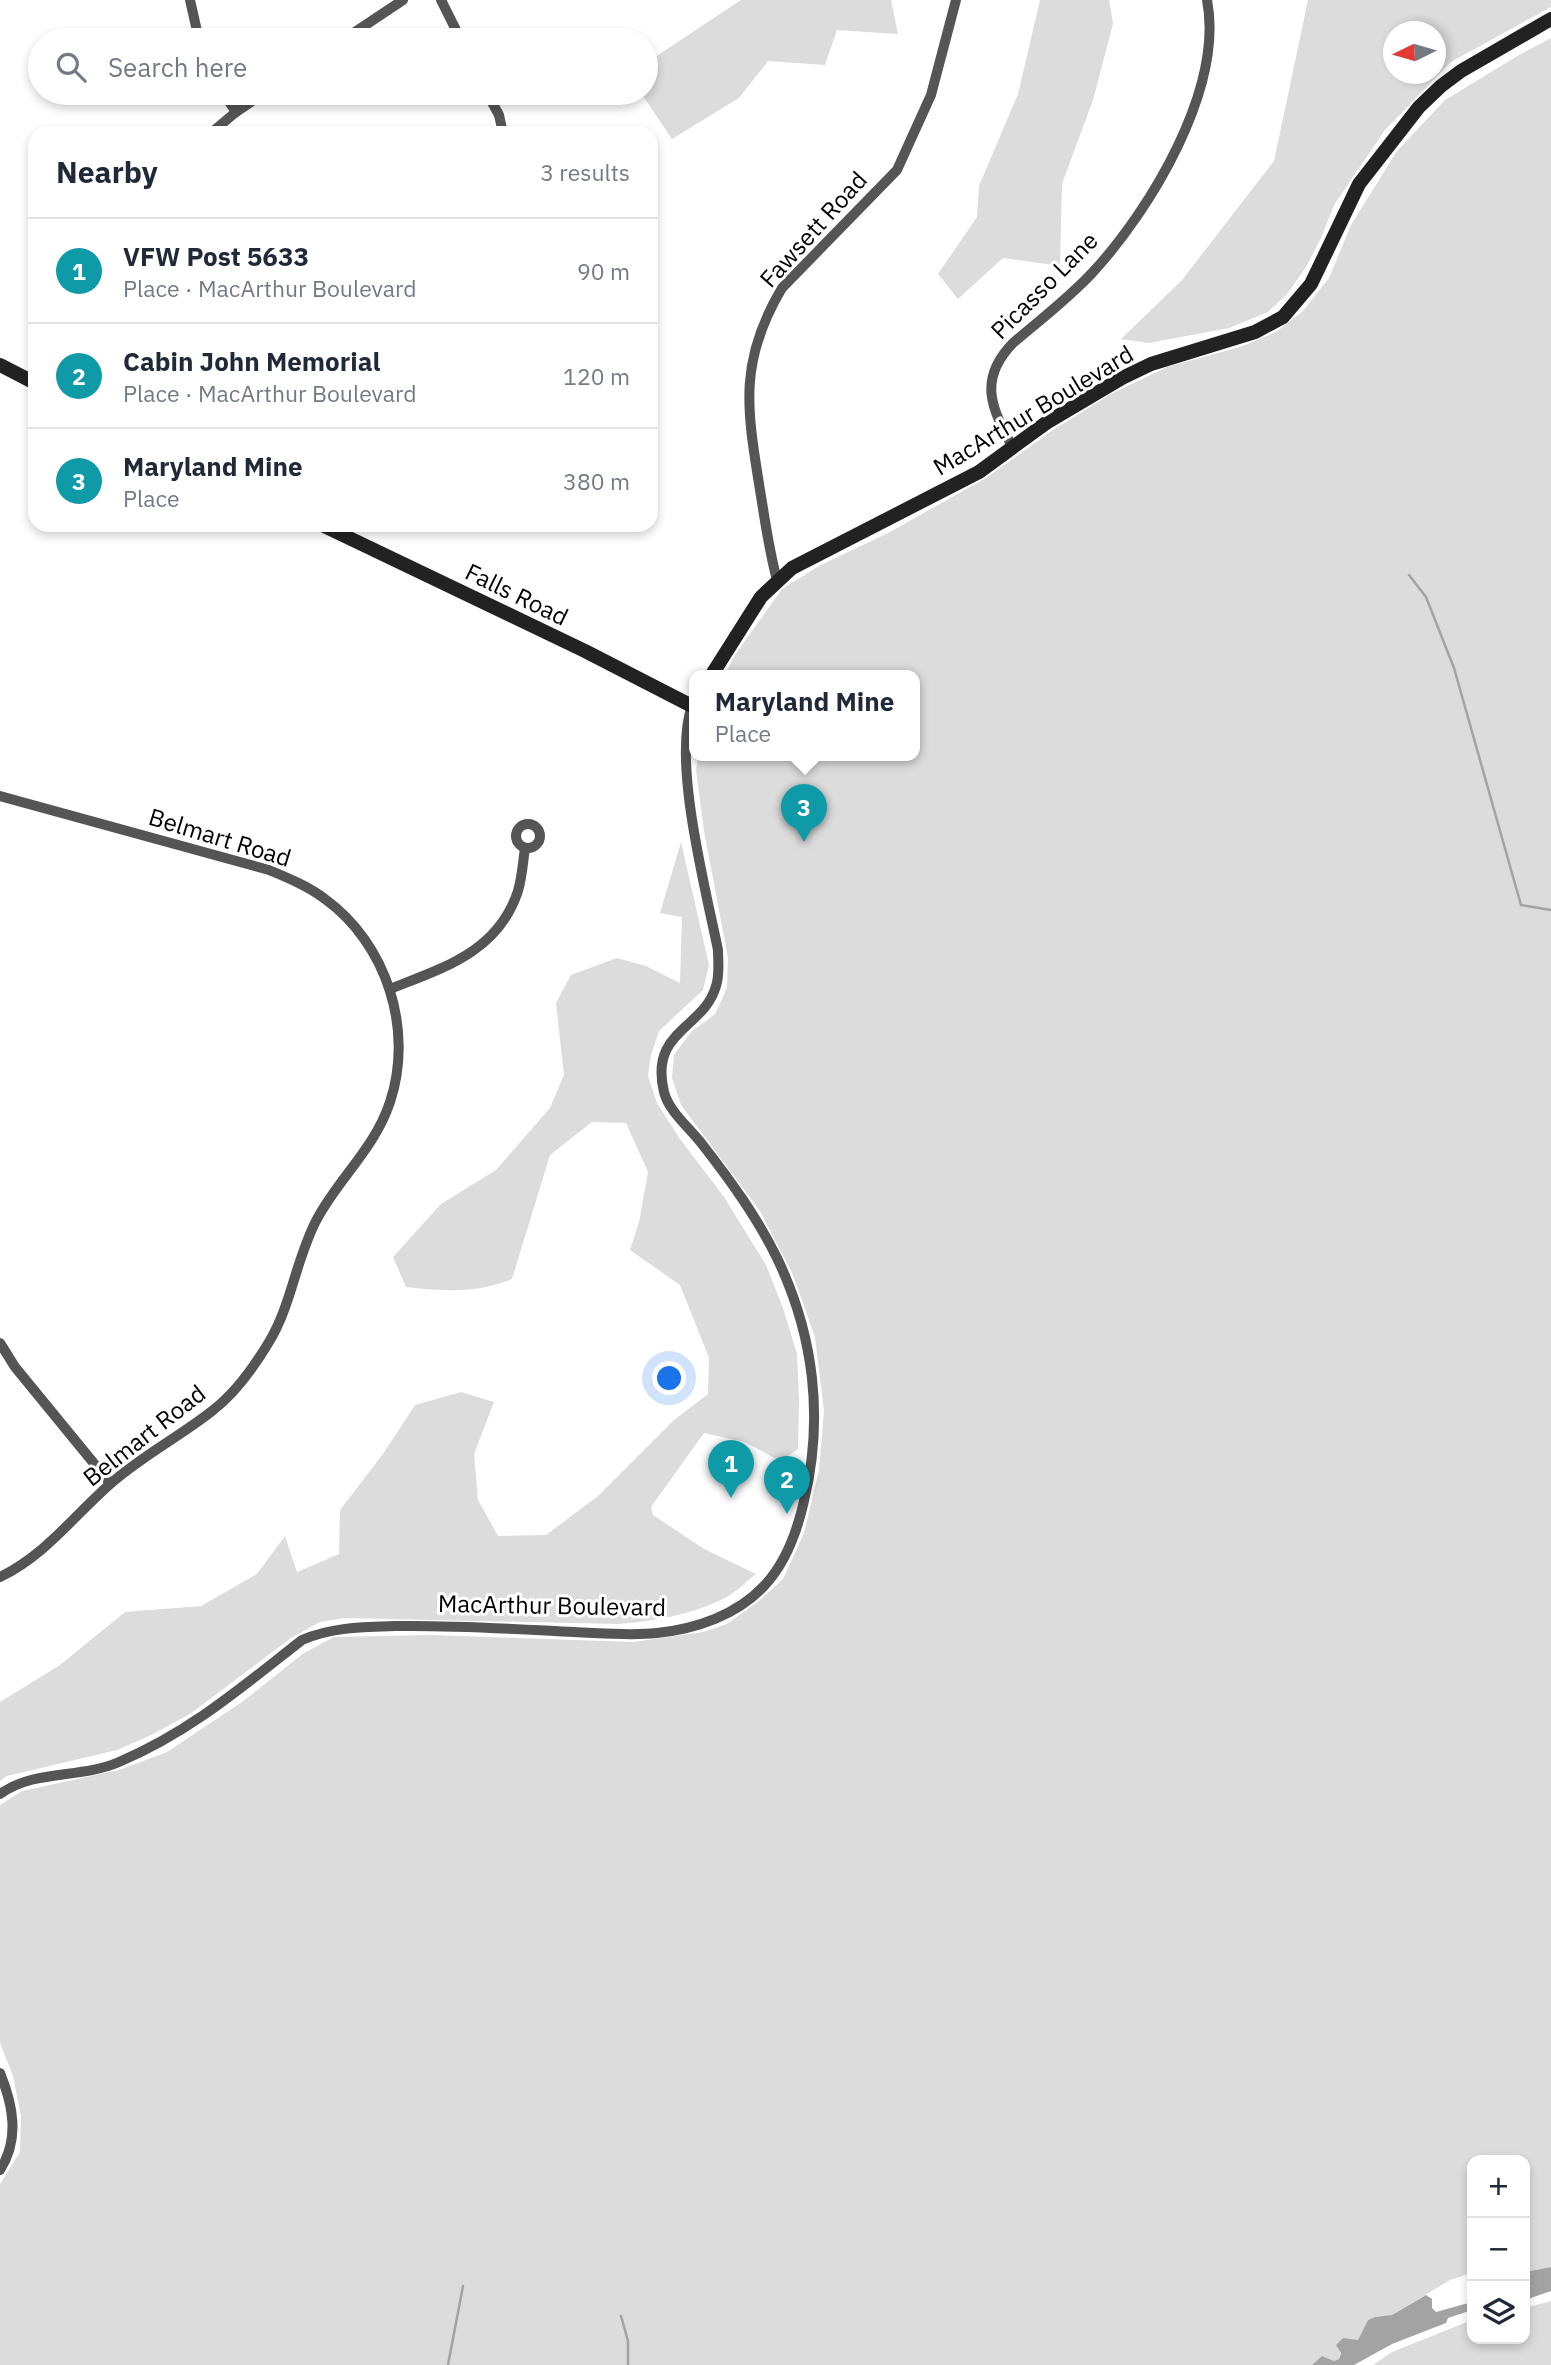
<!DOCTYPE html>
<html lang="en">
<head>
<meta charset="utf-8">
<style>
  :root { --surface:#fff; --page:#f2f2f3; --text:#1f2937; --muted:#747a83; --line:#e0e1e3; --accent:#7c3aed }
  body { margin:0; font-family:"IBM Plex Sans",sans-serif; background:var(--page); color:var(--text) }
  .controls { position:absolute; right:21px; bottom:21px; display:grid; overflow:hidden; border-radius:14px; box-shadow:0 4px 10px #0003 }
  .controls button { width:63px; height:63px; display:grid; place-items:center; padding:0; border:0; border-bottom:2px solid var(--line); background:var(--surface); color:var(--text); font:35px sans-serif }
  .compass { position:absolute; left:1383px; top:21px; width:63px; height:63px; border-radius:50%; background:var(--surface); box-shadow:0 4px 10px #0003; rotate:265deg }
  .you { position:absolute; left:670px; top:1379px; width:24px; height:24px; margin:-18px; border:5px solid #fff; border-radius:50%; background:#1a73e8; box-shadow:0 0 0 10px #1a73e833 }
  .badge { display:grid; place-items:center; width:46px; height:46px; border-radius:50%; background:var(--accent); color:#fff; font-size:23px; font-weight:700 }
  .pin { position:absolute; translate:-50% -58px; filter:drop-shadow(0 2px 4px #0008) }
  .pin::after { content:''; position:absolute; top:37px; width:24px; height:21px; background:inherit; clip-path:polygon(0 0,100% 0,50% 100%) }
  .popup { position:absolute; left:689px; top:670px; width:231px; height:91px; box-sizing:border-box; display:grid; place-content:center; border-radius:14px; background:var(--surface); filter:drop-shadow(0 2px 5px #0005); font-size:23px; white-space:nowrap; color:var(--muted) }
  .popup b { font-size:26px; color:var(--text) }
  .popup::after { content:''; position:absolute; left:50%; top:100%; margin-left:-14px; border:14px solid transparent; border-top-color:var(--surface) }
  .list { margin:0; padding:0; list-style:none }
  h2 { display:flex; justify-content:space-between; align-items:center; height:91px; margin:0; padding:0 28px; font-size:30px }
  h2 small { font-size:23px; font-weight:400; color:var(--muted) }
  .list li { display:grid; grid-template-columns:46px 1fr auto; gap:21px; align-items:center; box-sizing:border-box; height:105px; padding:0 28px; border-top:2px solid var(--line) }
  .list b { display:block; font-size:26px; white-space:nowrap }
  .list p { margin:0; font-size:23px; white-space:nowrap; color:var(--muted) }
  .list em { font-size:23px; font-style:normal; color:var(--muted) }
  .icon { flex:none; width:38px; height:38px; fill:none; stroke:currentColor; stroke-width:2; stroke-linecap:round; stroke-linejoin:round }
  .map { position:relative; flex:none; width:1551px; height:2365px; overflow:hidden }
  .search { position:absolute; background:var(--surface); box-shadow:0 4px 10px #0003; left:28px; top:28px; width:630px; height:77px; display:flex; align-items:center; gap:18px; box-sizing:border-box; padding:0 24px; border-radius:38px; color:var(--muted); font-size:26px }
  .panel { position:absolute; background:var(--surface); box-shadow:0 4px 10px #0003; left:28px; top:126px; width:630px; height:406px; border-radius:21px }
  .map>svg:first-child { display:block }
</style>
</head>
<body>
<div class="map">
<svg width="1551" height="2365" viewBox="0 0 1551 2365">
  <rect width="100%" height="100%" fill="#fff"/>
  <g fill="#dcdcdc" fill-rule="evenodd">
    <path d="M741,0h150l7,34 -61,-4 -12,35 -57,-4 -29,37 -67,41 -31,-46h5v-30z"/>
    <path d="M1040,0h69l4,24 -20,76 -31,84 -2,82 -57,-8 -45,41 -20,-25 39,-57 2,-31 39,-92z"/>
    <path d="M1308,0h243v7l-100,55 -66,68 -51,75 -13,33 -15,29 -18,26 -20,19 -39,16 -80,15 -28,-4 61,-59 92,-119zM1394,32h42v42h-42z"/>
    <path d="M1551,38v2229l-26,5v-112h-53v113l-22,7 -58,35 -17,2 -7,3 -10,20 -15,-2 -4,21 -5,2 -12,-5 -10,9h-1312v-181l20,-32 1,-36 -8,-40 -13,-33v-238l22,-14 97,-21 48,-18 75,-50 62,-49 30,-16 97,-2 203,7 69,-10 24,-8 33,-24 23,-21 21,-46 15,-63 5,-59 -9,-74 -22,-62 -33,-64 -79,-106 -9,-27 2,-23 16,-22 25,-19 12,-26 1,-30 -24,-127 -8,-61 2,-14h216v-80h-190l11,-21 47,-66 37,-23 71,-34 96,-54 67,-48 58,-36 56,-27 73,-20 36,-15 27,-21 26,-33 22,-53 46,-74 48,-51 74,-45z"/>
    <path d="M681,842l28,123 -6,25 -44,41 -8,24 -3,21 9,27 23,36 44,58 42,68 17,43 14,46 2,46 -1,49 -18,12 -35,-19 -41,-9 -53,74 2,8 51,34 52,25c-10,8 -20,18 -31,24 -34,17 -70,23 -107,26l-273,-6 -25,4 -29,16 -101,76 -39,21 -34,15 -110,26 -7,5v-79l60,-37 65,-53 76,-6 56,-32 28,-38 12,36 42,-18 1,-44 43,-56 32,-49 46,-13 33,10 -20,52 4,46 20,36 48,-1 52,-39 76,-76 34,-26 1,-36 -29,-73 -50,-35 9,-28 9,-50 -22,-49 -34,-1 -42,33 -38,124c-36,15 -69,12 -106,8l-13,-30 48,-53 55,-34 54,-62 14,-33 -8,-72 15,-28 46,-17 29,8 34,17 2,-66 -22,-4z"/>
    <path d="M1551,2301v64h-178l19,-13 80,-32v19h53v-31z"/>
  </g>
  <g fill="#a3a3a3">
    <path d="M1551,2267v24l-26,9v-28z"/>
    <path d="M1426,2295l6,4v9l4,4 36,-10v8l-24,8 -2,5 -54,21 -38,21h-42l10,-9 12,5 5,-2 2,-6 -5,-8 7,-7 15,2 10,-20 7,-3 17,-2z"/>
  </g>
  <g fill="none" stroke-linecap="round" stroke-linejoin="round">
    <g stroke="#a3a3a3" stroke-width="2.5">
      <path d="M1409,575l17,22 28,71 67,237 30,5"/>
      <path d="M621,2316l7,25v24"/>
      <path d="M448,2365l15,-79"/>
    </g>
    <g stroke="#555" stroke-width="10">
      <path d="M190,0l9,40"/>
      <path d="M441,0l20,40"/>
      <path d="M343,40l60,-40"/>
      <path d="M223,93l13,19"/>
      <path d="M487,93l12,22 4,18"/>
      <path d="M211,133l25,-21 28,-19"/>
      <path d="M1013,448c-21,-39 -36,-68 0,-105 27,-23 56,-45 80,-71 58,-63 131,-184 114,-272"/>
      <path d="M777,580c-8,-29 -12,-60 -17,-90 -13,-81 -22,-128 22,-202l115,-118 34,-75 25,-95"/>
      <path d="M0,796l269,74c19,8 39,16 56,29 62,45 89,131 65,203 -15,46 -51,76 -73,117 -21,39 -25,85 -48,123 -15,25 -33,51 -57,69 -33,26 -72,46 -103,74 -36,32 -65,71 -109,92"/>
      <circle cx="528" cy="836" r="12"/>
      <path d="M390,989c53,-21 108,-37 128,-98 4,-14 5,-29 7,-43"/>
      <path d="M0,1343l15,24 95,116"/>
      <path d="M0,1794c35,-25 80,-15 119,-32 71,-30 123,-75 183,-122 30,-13 62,-13 94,-14 59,-1 119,3 178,6 27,1 56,4 83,1 39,-4 80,-18 107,-47 22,-23 33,-54 40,-85 20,-83 10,-166 -27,-243 -20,-41 -47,-78 -75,-114 -12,-16 -33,-32 -38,-52 -15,-62 40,-63 52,-106 4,-12 2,-24 2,-36 -12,-60 -46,-189 -26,-244"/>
      <path d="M0,2073c13,32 20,66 0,97"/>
    </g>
    <g stroke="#222" stroke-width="14">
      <path d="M0,365l35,18"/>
      <path d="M322,525l263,126 107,55 2,-3"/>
      <path d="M711,676l50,-79 31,-29 187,-96 67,-49 76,-45 29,-14 104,-32 28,-15 28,-33 48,-100 60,-77 22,-21 20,-15 90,-52"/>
    </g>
  </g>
  <g text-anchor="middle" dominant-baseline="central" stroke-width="6" stroke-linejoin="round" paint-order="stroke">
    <g font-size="24" fill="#000" stroke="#fff">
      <text transform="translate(813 229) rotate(-48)">Fawsett Road</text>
      <text transform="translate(1044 285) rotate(-45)">Picasso Lane</text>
      <text transform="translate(1033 410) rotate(-31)">MacArthur Boulevard</text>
      <text transform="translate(517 594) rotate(26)">Falls Road</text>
      <text transform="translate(220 837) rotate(17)">Belmart Road</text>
      <text transform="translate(144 1435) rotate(-38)">Belmart Road</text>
      <text transform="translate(552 1605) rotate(1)">MacArthur Boulevard</text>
    </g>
  </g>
</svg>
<div class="controls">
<button>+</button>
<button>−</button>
<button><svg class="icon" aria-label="layers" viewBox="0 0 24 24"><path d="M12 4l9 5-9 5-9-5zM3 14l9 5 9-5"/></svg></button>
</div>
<svg class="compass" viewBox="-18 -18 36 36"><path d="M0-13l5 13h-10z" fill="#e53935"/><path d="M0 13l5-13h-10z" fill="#747a83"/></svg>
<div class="you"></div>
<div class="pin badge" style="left:731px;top:1498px;background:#0f9aa8">1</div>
<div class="pin badge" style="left:787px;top:1514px;background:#0f9aa8">2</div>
<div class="pin badge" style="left:804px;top:842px;background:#0f9aa8">3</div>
<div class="popup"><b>Maryland Mine</b>Place</div>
<div class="search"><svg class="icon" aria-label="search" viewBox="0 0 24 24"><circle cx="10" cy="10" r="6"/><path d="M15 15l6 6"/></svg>Search here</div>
<section class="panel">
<h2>Nearby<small>3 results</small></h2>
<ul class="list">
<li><span class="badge" style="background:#0f9aa8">1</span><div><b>VFW Post 5633</b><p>Place · MacArthur Boulevard</p></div><em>90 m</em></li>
<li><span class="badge" style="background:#0f9aa8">2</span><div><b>Cabin John Memorial</b><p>Place · MacArthur Boulevard</p></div><em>120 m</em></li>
<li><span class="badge" style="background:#0f9aa8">3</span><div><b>Maryland Mine</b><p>Place</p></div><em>380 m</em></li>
</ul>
</section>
</div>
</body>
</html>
